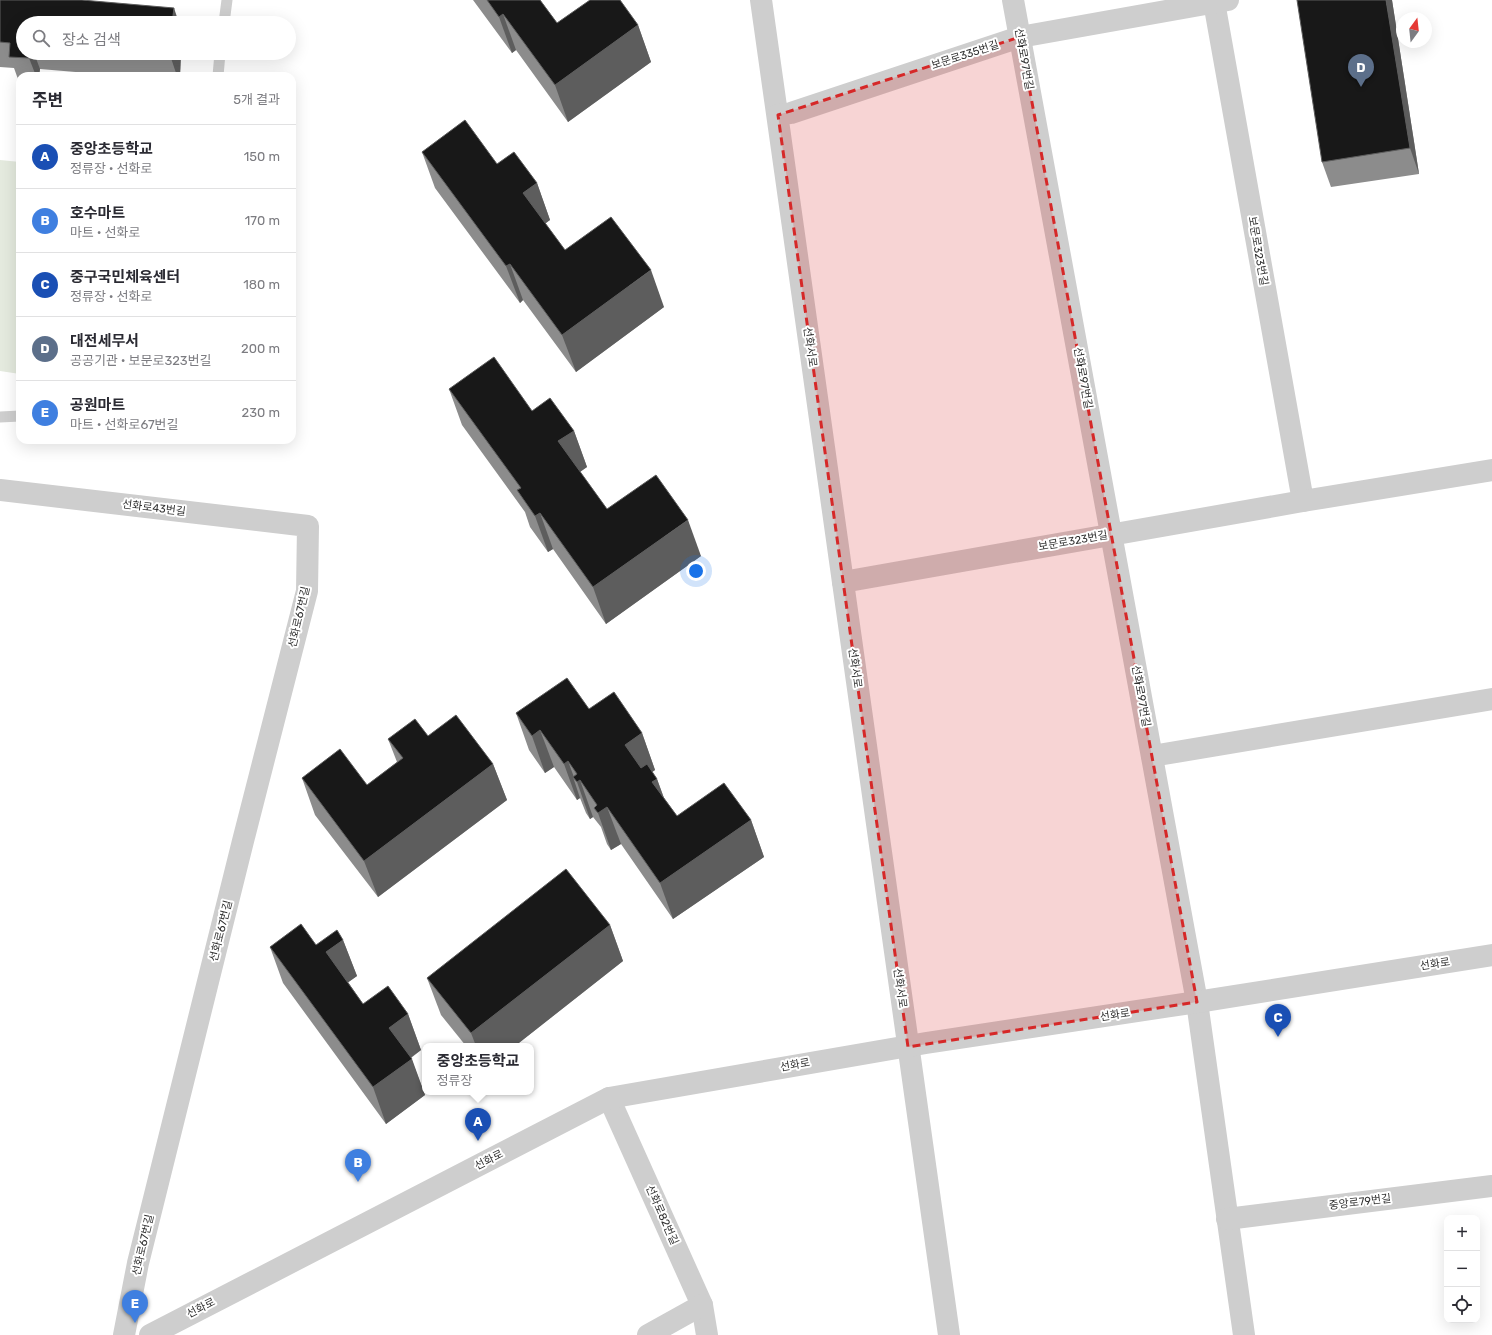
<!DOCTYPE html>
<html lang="ko">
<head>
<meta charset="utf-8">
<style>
  :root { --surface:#fff; --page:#f2f2f3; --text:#2b2b33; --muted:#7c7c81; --line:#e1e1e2; --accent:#0f766e }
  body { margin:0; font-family:Rubik,"Noto Sans KR",sans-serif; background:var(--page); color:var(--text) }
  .controls { position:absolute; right:12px; bottom:12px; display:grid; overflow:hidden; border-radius:8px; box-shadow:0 4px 16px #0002 }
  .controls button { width:36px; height:36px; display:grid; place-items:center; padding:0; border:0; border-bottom:1px solid var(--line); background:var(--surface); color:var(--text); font:20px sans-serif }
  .compass { position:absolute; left:1396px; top:12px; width:36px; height:36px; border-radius:50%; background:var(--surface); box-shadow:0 4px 16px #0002; rotate:15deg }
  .you { position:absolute; left:696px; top:571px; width:14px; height:14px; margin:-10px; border:3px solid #fff; border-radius:50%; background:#1a73e8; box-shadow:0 0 0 6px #1a73e833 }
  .badge { display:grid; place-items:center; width:26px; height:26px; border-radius:50%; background:var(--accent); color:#fff; font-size:13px; font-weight:700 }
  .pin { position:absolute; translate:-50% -33px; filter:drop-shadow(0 1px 2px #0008) }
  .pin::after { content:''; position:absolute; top:21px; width:14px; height:12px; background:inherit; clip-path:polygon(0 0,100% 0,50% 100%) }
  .popup { position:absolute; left:422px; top:1043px; width:112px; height:52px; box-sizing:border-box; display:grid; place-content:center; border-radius:8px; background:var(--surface); filter:drop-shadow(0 1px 3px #0005); font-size:13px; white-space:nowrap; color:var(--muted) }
  .popup b { font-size:15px; color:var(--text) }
  .popup::after { content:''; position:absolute; left:50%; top:100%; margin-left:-8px; border:8px solid transparent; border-top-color:var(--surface) }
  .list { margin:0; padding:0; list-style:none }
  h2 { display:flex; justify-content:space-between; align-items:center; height:52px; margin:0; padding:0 16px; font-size:17px }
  h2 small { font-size:13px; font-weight:400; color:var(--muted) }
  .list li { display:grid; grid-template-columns:26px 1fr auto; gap:12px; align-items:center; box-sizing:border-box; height:64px; padding:0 16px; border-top:1px solid var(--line) }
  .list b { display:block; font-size:15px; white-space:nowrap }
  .list p { margin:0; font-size:13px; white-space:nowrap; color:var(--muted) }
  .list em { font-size:13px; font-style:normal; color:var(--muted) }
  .icon { flex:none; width:22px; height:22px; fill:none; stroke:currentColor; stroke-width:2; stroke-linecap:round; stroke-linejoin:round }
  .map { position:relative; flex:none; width:1492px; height:1335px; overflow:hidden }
  .search { position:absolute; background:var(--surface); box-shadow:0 4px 16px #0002; left:16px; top:16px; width:280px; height:44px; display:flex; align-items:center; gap:10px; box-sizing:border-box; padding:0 14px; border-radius:22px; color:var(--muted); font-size:15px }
  .panel { position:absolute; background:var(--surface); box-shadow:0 4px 16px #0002; left:16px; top:72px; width:280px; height:372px; border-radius:12px }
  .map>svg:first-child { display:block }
</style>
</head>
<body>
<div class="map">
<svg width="1492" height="1335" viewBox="0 0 1492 1335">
  <rect width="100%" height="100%" fill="#fff"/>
  <path fill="#e4eade" d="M0,160l20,2v212l-20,-3z"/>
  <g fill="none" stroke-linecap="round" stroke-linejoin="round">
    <g stroke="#cecece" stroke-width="11">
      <path d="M224,23l3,-23"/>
      <path d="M218,76l2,-23"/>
      <path d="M0,417l20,-1"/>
    </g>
    <g stroke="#cecece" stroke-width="22">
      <path d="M761,0l188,1335"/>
      <path d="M1013,0l184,1002 47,333"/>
      <path d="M1214,2l89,499"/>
      <path d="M778,115l13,-2 229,-76 208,-37"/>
      <path d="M0,490l308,36 -1,65 -64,250 -105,422 -14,72"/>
      <path d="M843,582l460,-81 189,-31"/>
      <path d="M1152,756l340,-57"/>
      <path d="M609,1098l93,207 5,30"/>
      <path d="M1227,1219l265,-33"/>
      <path d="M150,1335l459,-237 317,-55 271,-41 295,-47"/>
      <path d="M648,1335l54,-30"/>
    </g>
  </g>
  <g fill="#8c8c8c">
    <path d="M0,0l23,23v30h158l-1,23h-57l-83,-7 -1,7h-19v7l-1,-1 -5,-14 -14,-1z"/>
    <path d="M473,0h67l17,23 81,2 13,37 -83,60 -52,-72 -4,3z"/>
    <path d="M1392,0l27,174 -88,13 -9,-25z"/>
    <path d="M422,152l75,12 40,19 13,37 -5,3 20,27 99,57 -88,65 -53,-72 -3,3 -85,-115z"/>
    <path d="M449,389l83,22 42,20 13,36 -7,5 27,37 94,47 -95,68 -53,-75 -5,3 -18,-25 -5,-15 -63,-87z"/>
    <path d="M589,709l53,24 13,37 -3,2 5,7 7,19 13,18 74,4 13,37 -91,62 -52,-75 -10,6 -4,-6 -6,-17 -8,-10 -3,2 -4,-6 -6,-15 -3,2 -23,-33 -9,6 -16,-23 -13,-37z"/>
    <path d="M428,736l65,28 14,36 -129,97 -63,-82 -13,-37 65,7 30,-23 -9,-23z"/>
    <path d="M610,925l13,36 -108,85h-49l-25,-31 -14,-37z"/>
    <path d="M343,940l14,36 -9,6 15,22 45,10 13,36 -10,8 14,37 -39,29 -103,-141 -13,-36 46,-2z"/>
  </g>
  <g fill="#5d5d5d">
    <path d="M1386,0h6l27,174 -9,-26z"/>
    <path d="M174,8l5,15h-7z"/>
    <path d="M503,14l13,36 -4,3 -13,-36z"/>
    <path d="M638,25l13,37 -83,60 -13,-37z"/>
    <path d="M30,53h4l6,16 -1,7h-3l-7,-18z"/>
    <path d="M170,53h11l-1,23h-3l-7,-21z"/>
    <path d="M537,183l13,37 -13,10 -14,-37z"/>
    <path d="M510,264l13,36 -3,3 -14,-37z"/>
    <path d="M651,270l13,37 -88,65 -14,-37z"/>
    <path d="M574,431l13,36 -16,11 -13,-37z"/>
    <path d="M540,513l13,36 -5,3 -13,-36z"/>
    <path d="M688,520l13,36 -95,68 -13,-37z"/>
    <path d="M540,730l14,37 -9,6 -13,-37z"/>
    <path d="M642,733l13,37 -17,12 -13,-37z"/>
    <path d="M568,761l7,19 -2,-3 7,21 -3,2 -13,-36z"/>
    <path d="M493,764l14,36 -129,97 -14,-36z"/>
    <path d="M657,779l13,36 -18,-33z"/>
    <path d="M580,780l13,37 -3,2 -13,-37z"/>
    <path d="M607,807l14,37 -10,6 -13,-37z"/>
    <path d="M751,820l13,37 -91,62 -13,-36z"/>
    <path d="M610,925l13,36 -108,85h-39l-5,-13z"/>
    <path d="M343,940l14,36 -18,13 -13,-37z"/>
    <path d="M408,1014l13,36 -19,14 -13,-36z"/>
    <path d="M412,1059l13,36 -39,29 -13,-37z"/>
  </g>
  <g fill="#181818" stroke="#5d5d5d">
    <path d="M0,0h82l92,8 -2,15h-149v30h7l-1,5 -20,-1 1,-14 -10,-1z"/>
    <path d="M487,0h53l17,23 33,-23h30l18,25 -83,60 -52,-71 -4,3z"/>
    <path d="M1297,0h89l24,148 -88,14z"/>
    <path d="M146,53h24v2z"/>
    <path d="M465,120l32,44 17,-12 23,31 -14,10 42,57 46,-33 40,53 -89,65 -52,-71 -4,2 -84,-114z"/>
    <path d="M494,357l38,54 18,-13 24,33 -16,10 49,68 49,-34 32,45 -95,67 -53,-74 -5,3 -18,-26 4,-2 -72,-99z"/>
    <path d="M567,678l22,31 25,-17 28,41 -17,12 16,23 6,-4 10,15 -5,3 25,34 47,-33 27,37 -91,63 -53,-76 -9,6 -4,-5 3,-3 -17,-25 -3,2 -4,-5 4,-3 -9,-13 -4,3 -24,-34 -8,6 -16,-23z"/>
    <path d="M456,715l37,49 -129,97 -62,-83 38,-29 27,36 36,-27 -15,-19 27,-20 13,17z"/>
    <path d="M566,869l44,56 -139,108 -44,-55z"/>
    <path d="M301,924l15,21 21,-15 6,10 -17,12 37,52 25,-18 20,28 -19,14 23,31 -39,28 -103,-140z"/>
  </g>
  <path fill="#d62828" fill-opacity="0.2" stroke="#d62828" stroke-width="3" stroke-dasharray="8 5" stroke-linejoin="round" d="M1020,37l177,965 -289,45 -130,-932z"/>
  <g text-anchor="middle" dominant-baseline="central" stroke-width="4" stroke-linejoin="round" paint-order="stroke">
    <g font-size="11" fill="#313131" stroke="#fff">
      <text transform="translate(965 55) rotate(-18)">보문로335번길</text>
      <text transform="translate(1024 59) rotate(80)">선화로97번길</text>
      <text transform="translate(1258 251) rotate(80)">보문로323번길</text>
      <text transform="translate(810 347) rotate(82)">선화서로</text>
      <text transform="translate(1083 378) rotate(80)">선화로97번길</text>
      <text transform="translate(154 508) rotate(7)">선화로43번길</text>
      <text transform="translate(1073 541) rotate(-10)">보문로323번길</text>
      <text transform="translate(299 617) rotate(-77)">선화로67번길</text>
      <text transform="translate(855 668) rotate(82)">선화서로</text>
      <text transform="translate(1141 696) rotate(80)">선화로97번길</text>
      <text transform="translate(221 931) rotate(-76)">선화로67번길</text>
      <text transform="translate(1435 964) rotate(-9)">선화로</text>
      <text transform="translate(900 988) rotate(82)">선화서로</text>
      <text transform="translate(1115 1015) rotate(-9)">선화로</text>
      <text transform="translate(795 1065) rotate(-10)">선화로</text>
      <text transform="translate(489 1160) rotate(-27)">선화로</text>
      <text transform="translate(1360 1202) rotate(-7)">중앙로79번길</text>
      <text transform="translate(662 1215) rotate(66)">선화로82번길</text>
      <text transform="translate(143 1245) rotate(-77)">선화로67번길</text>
      <text transform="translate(201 1308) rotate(-27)">선화로</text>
    </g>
  </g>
</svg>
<div class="controls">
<button>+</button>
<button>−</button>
<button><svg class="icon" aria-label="locate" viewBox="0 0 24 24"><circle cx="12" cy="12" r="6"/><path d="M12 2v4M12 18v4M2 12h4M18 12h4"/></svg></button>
</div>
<svg class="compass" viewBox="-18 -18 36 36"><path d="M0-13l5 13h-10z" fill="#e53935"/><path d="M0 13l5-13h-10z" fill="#7c7c81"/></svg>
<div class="you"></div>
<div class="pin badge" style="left:478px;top:1141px;background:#1a4fb4">A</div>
<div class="popup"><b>중앙초등학교</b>정류장</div>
<div class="pin badge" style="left:358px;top:1182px;background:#3f7fe0">B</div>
<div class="pin badge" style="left:1278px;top:1037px;background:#1a4fb4">C</div>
<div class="pin badge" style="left:1361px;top:87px;background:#5c6f8a">D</div>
<div class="pin badge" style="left:135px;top:1323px;background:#3f7fe0">E</div>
<div class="search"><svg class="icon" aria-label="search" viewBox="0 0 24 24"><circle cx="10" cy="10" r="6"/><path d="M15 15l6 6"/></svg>장소 검색</div>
<section class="panel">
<h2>주변<small>5개 결과</small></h2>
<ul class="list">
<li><span class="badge" style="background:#1a4fb4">A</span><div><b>중앙초등학교</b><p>정류장 · 선화로</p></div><em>150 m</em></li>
<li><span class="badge" style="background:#3f7fe0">B</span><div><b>호수마트</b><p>마트 · 선화로</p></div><em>170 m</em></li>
<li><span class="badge" style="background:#1a4fb4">C</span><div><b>중구국민체육센터</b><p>정류장 · 선화로</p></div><em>180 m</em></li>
<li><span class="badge" style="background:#5c6f8a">D</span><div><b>대전세무서</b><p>공공기관 · 보문로323번길</p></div><em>200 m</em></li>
<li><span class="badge" style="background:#3f7fe0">E</span><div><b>공원마트</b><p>마트 · 선화로67번길</p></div><em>230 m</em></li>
</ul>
</section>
</div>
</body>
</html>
